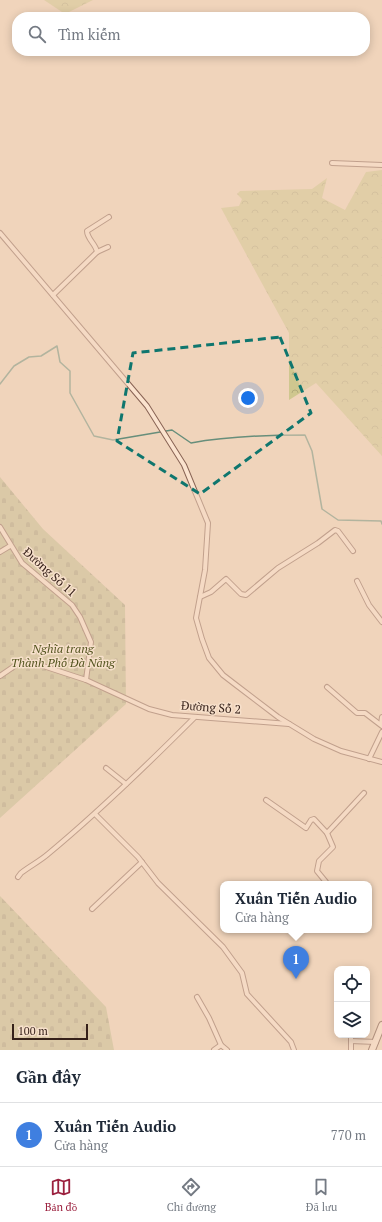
<!DOCTYPE html>
<html lang="vi">
<head>
<meta charset="utf-8">
<style>
  :root { --surface:#fff; --page:#f6f6f7; --text:#1f2937; --muted:#747a83; --line:#e0e1e3; --accent:#9b203e }
  body { margin:0; font-family:"PT Serif",serif; background:var(--page); color:var(--text) }
  .controls { position:absolute; right:12px; bottom:12px; display:grid; overflow:hidden; border-radius:8px; box-shadow:0 2px 10px #0003 }
  .controls button { width:36px; height:36px; display:grid; place-items:center; padding:0; border:0; border-bottom:1px solid var(--line); background:var(--surface); color:var(--text); font:20px sans-serif }
  .scale { position:absolute; left:12px; bottom:10px; width:76px; box-sizing:border-box; padding-left:4px; border:2px solid #36211a; border-top:0; font-size:11px; line-height:14px; white-space:nowrap; color:#36211a; -webkit-text-stroke:3px #f7e0cb; paint-order:stroke }
  .you { position:absolute; left:248px; top:398px; width:14px; height:14px; margin:-10px; border:3px solid #fff; border-radius:50%; background:#1a73e8; box-shadow:0 0 0 6px #1a73e833 }
  .badge { display:grid; place-items:center; width:26px; height:26px; border-radius:50%; background:var(--accent); color:#fff; font-size:13px; font-weight:700 }
  .pin { position:absolute; translate:-50% -33px; filter:drop-shadow(0 1px 2px #0008) }
  .pin::after { content:''; position:absolute; top:21px; width:14px; height:12px; background:inherit; clip-path:polygon(0 0,100% 0,50% 100%) }
  .popup { position:absolute; left:220px; top:881px; width:152px; height:52px; box-sizing:border-box; display:grid; place-content:center; border-radius:8px; background:var(--surface); filter:drop-shadow(0 1px 3px #0005); font-size:13px; white-space:nowrap; color:var(--muted) }
  .popup b { font-size:15px; color:var(--text) }
  .popup::after { content:''; position:absolute; left:50%; top:100%; margin-left:-8px; border:8px solid transparent; border-top-color:var(--surface) }
  .list { margin:0; padding:0; list-style:none }
  h2 { display:flex; justify-content:space-between; align-items:center; height:52px; margin:0; padding:0 16px; font-size:17px }
  h2 small { font-size:13px; font-weight:400; color:var(--muted) }
  .list li { display:grid; grid-template-columns:26px 1fr auto; gap:12px; align-items:center; box-sizing:border-box; height:64px; padding:0 16px; border-top:1px solid var(--line) }
  .list b { display:block; font-size:15px; white-space:nowrap }
  .list p { margin:0; font-size:13px; white-space:nowrap; color:var(--muted) }
  .list em { font-size:13px; font-style:normal; color:var(--muted) }
  .icon { flex:none; width:22px; height:22px; fill:none; stroke:currentColor; stroke-width:2; stroke-linecap:round; stroke-linejoin:round }
  .map { position:relative; flex:none; width:382px; height:1050px; overflow:hidden }
  .search { position:absolute; background:var(--surface); box-shadow:0 2px 10px #0003; left:12px; right:12px; top:12px; height:44px; display:flex; align-items:center; gap:10px; box-sizing:border-box; padding:0 14px; border-radius:16px; color:var(--muted); font-size:15px }
  .sheet { height:116px; background:var(--surface) }
  nav { display:flex; justify-content:space-around; align-items:center; box-sizing:border-box; height:56px; border-top:1px solid var(--line); background:var(--surface); font-size:11px; color:var(--muted) }
  nav a { display:grid; justify-items:center; gap:2px }
  nav .on { color:var(--accent) }
  .map>svg:first-child { display:block }
</style>
</head>
<body>
<div class="map">
<svg width="382" height="1050" viewBox="0 0 382 1050">
  <defs>
    <pattern id="forest-crowns" width="20" height="18" patternUnits="userSpaceOnUse"><rect width="20" height="18" fill="#cfc78f"/><path d="M2 6a3 3 0 1 1 6 0M12 15a3 3 0 1 1 6 0" fill="none" stroke="#b2ab7b"/></pattern>
    <pattern id="cemetery-stones" width="16" height="16" patternUnits="userSpaceOnUse"><rect width="16" height="16" fill="#c2bc8f"/><path d="M2 7V4a2 2 0 0 1 4 0v3zM10 15v-3a2 2 0 0 1 4 0v3z" fill="#a7a17b"/></pattern>
  </defs>
  <rect width="100%" height="100%" fill="#f0d4bb"/>
  <g fill="url(#forest-crowns)">
    <path d="M44,0h49l-28,14z"/>
    <path d="M382,170v286l-66,-73 -27,17v-67l-68,-125 18,-2 3,-7 -5,-5 3,-3 72,-2 15,-11 -5,20 23,12 21,-38z"/>
  </g>
  <g fill="url(#cemetery-stones)">
    <path d="M0,477l43,52 82,76 1,99 -126,114z"/>
    <path d="M0,896l106,111 8,43h-114z"/>
  </g>
  <g fill="none" stroke-linecap="round" stroke-linejoin="round">
    <path stroke="#678e7b" stroke-width="1.5" d="M0,384l14,-18 15,-9 12,-1 16,-10 3,16 10,9v22l24,43 19,4 59,-10 19,13c38,-7 75,-8 114,-8l7,16 10,58 16,11 43,1 1,3"/>
    <defs>
      <g id="minor">
        <path d="M332,163l50,2"/>
        <path d="M0,233l147,173 37,59 24,58 -3,47 -9,48 6,21 7,19 14,17 13,10 42,32 36,22 27,12 41,11"/>
        <path d="M97,252c-1,-8 -10,-13 -10,-21l22,-14"/>
        <path d="M53,295l44,-43 11,-5"/>
        <path d="M0,527l22,36 50,42 8,12 11,25 -5,38"/>
        <path d="M0,552l10,-6"/>
        <path d="M357,581l12,24 13,17"/>
        <path d="M200,597l11,-5 15,-13 15,15 5,1 32,-27 40,-25 17,-13 3,1 15,20"/>
        <path d="M0,676l19,-13 12,-1 55,18 63,29 23,6 117,9"/>
        <path d="M327,687l30,26h8l17,13"/>
        <path d="M381,724l1,-7"/>
        <path d="M369,759l13,-27"/>
        <path d="M106,768l20,16"/>
        <path d="M266,800l40,28 5,-8 3,-1 13,14 6,14 -14,14 -2,10 9,11"/>
        <path d="M95,814l43,43 20,26 65,64 19,26 5,21 44,48 3,8"/>
        <path d="M327,833l37,-40"/>
        <path d="M18,877l3,-4c9,-7 19,-12 27,-19 52,-43 99,-89 146,-136"/>
        <path d="M92,909l50,-47"/>
        <path d="M197,997l12,21 12,27 6,5"/>
        <path d="M351,1035v15"/>
        <path d="M351,1041l25,1"/>
        <path d="M214,1050l7,-5"/>
      </g>
      <path id="secondary" d="M372,1050l10,-25"/>
    </defs>
    <use href="#minor" stroke="#886354" stroke-width="6"/>
    <use href="#secondary" stroke="#6a4537" stroke-width="8"/>
    <use href="#minor" stroke="#fbe3ce" stroke-width="4"/>
    <use href="#secondary" stroke="#fbe3ce" stroke-width="6"/>
  </g>
  <path d="M0 0H382V1050H0ZM280,337l31,76 -111,81 -83,-53 16,-88z" fill="#f0d4bb" fill-opacity=".55" fill-rule="evenodd"/>
  <path fill="none" stroke="#0f766e" stroke-width="3" stroke-dasharray="8 5" stroke-linejoin="round" d="M280,337l31,76 -111,81 -83,-53 16,-88z"/>
  <g text-anchor="middle" dominant-baseline="central" stroke-width="3" stroke-linejoin="round" paint-order="stroke">
    <g font-size="12" fill="#36211a" stroke="#f7e0cb">
      <text transform="translate(50 572) rotate(42)">Đường Số 11</text>
      <text transform="translate(211 707) rotate(4)">Đường Số 2</text>
    </g>
    <g font-size="12" font-style="italic" fill="#53541f" stroke="#f7e0cb">
      <text x="63" y="648">Nghĩa trang<tspan x="63" dy="14">Thành Phố Đà Nẵng</tspan></text>
    </g>
  </g>
</svg>
<div class="controls">
<button><svg class="icon" aria-label="locate" viewBox="0 0 24 24"><circle cx="12" cy="12" r="6"/><path d="M12 2v4M12 18v4M2 12h4M18 12h4"/></svg></button>
<button><svg class="icon" aria-label="layers" viewBox="0 0 24 24"><path d="M12 4l9 5-9 5-9-5zM3 14l9 5 9-5"/></svg></button>
</div>
<div class="scale">100 m</div>
<div class="you"></div>
<div class="pin badge" style="left:296px;top:979px;background:#3f7fe0">1</div>
<div class="popup"><b>Xuân Tiến Audio</b>Cửa hàng</div>
<div class="search"><svg class="icon" aria-label="search" viewBox="0 0 24 24"><circle cx="10" cy="10" r="6"/><path d="M15 15l6 6"/></svg>Tìm kiếm</div>
</div>
<section class="sheet">
<h2>Gần đây<small></small></h2>
<ul class="list">
<li><span class="badge" style="background:#3f7fe0">1</span><div><b>Xuân Tiến Audio</b><p>Cửa hàng</p></div><em>770 m</em></li>
</ul>
</section>
<nav>
<a class="on"><svg class="icon" aria-label="map" viewBox="0 0 24 24"><path d="M3 6l6-2 6 2 6-2v14l-6 2-6-2-6 2zM9 4v14M15 6v14"/></svg>Bản đồ</a>
<a><svg class="icon" aria-label="directions" viewBox="0 0 24 24"><path d="M12 3l9 9-9 9-9-9zM9 14v-3h6M13 9l2 2-2 2"/></svg>Chỉ đường</a>
<a><svg class="icon" aria-label="saved" viewBox="0 0 24 24"><path d="M7 4h10v16l-5-4-5 4z"/></svg>Đã lưu</a>
</nav>
</body>
</html>
